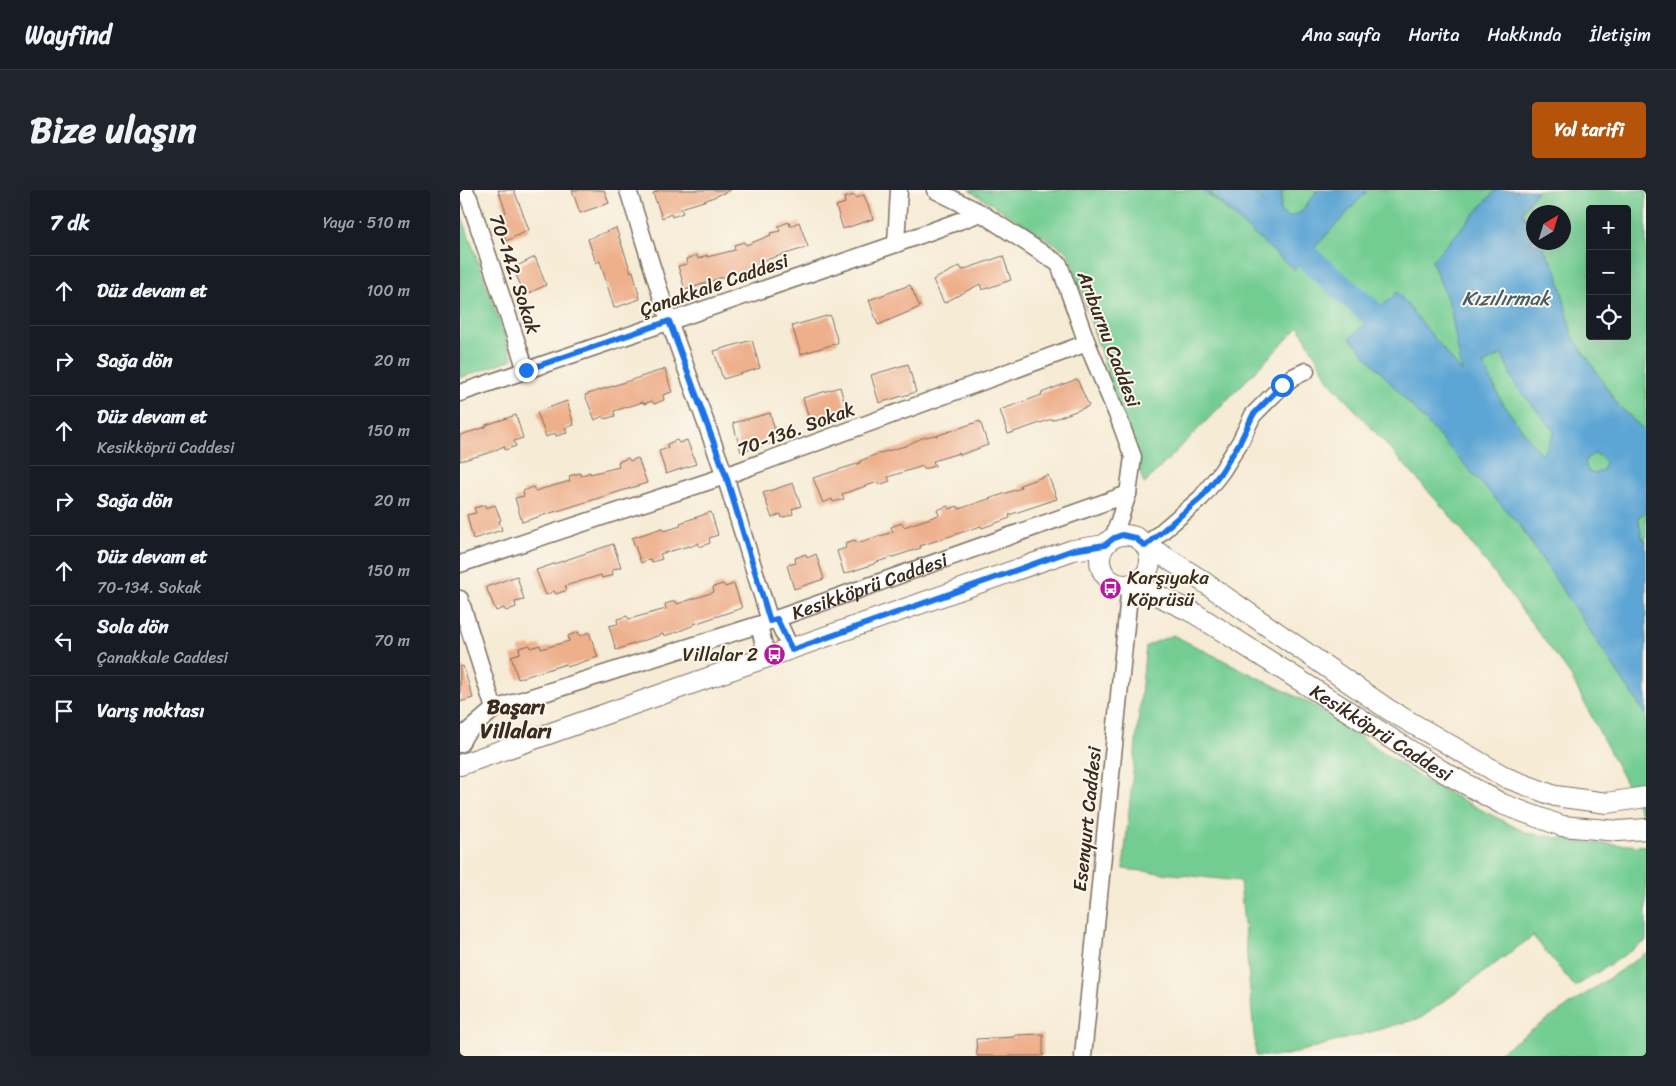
<!DOCTYPE html>
<html lang="tr">
<head>
<meta charset="utf-8">
<style>
  :root { --surface:#171b24; --page:#20242c; --text:#f1f3f6; --muted:#9ea1a6; --line:#363941; --accent:#b45309 }
  body { margin:0; font-family:Sriracha,sans-serif; background:var(--page); color:var(--text) }
  .controls { position:absolute; right:15px; top:15px; display:grid; overflow:hidden; border-radius:5px; box-shadow:0 5px 20px #0002 }
  .controls button { width:45px; height:45px; display:grid; place-items:center; padding:0; border:0; border-bottom:1px solid var(--line); background:var(--surface); color:var(--text); font:25px sans-serif }
  .compass { position:absolute; left:1066px; top:15px; width:45px; height:45px; border-radius:50%; background:var(--surface); box-shadow:0 5px 20px #0002; rotate:38deg }
  .stop { position:absolute; width:15px; height:15px; margin:-11px; border:4px solid #1a73e8; border-radius:50%; background:#fff }
  .stop.end { background:#1a73e8; border-color:#fff; box-shadow:0 1px 5px #0008 }
  .list { margin:0; padding:0; list-style:none }
  h2 { display:flex; justify-content:space-between; align-items:center; height:65px; margin:0; padding:0 20px; font-size:21px }
  h2 small { font-size:16px; font-weight:400; color:var(--muted) }
  .list li { display:grid; grid-template-columns:32px 1fr auto; gap:15px; align-items:center; box-sizing:border-box; height:70px; padding:0 20px; border-top:1px solid var(--line) }
  .list b { display:block; font-size:19px; white-space:nowrap }
  .list p { margin:0; font-size:16px; white-space:nowrap; color:var(--muted) }
  .list em { font-size:16px; font-style:normal; color:var(--muted) }
  .icon { flex:none; width:28px; height:28px; fill:none; stroke:currentColor; stroke-width:2; stroke-linecap:round; stroke-linejoin:round }
  .map { position:relative; flex:none; width:1186px; height:866px; overflow:hidden; border-radius:5px }
  header { display:flex; align-items:center; gap:30px; box-sizing:border-box; height:70px; padding:0 25px; background:var(--surface); border-bottom:1px solid var(--line) }
  header strong { font-size:24px }
  nav { display:flex; gap:28px; margin-inline-start:auto; font-size:18px }
  .intro { display:flex; align-items:center; justify-content:space-between; box-sizing:border-box; height:120px; padding:0 30px }
  h1 { margin:0; font-size:35px }
  .button { padding:12px 22px; border-radius:5px; background:var(--accent); color:#fff; font-size:18px; font-weight:700 }
  main { display:flex; gap:30px; padding:0 30px }
  aside { flex:1; background:var(--surface); border-radius:5px; box-shadow:0 5px 20px #0002 }
  .map>svg:first-child { display:block }
</style>
</head>
<body>
<header>
<strong>Wayfind</strong>
<nav><a>Ana sayfa</a><a>Harita</a><a>Hakkında</a><a>İletişim</a></nav>
</header>
<div class="intro"><h1>Bize ulaşın</h1><a class="button">Yol tarifi</a></div>
<main>
<aside>
<h2>7 dk<small>Yaya · 510 m</small></h2>
<ul class="list">
<li><svg class="icon" aria-label="ahead" viewBox="0 0 24 24"><path d="M12 20V5M6 11l6-6 6 6"/></svg><div><b>Düz devam et</b></div><em>100 m</em></li>
<li><svg class="icon" aria-label="right" viewBox="0 0 24 24"><path d="M7 20v-9h11M14 6l5 5-5 5"/></svg><div><b>Sağa dön</b></div><em>20 m</em></li>
<li><svg class="icon" aria-label="ahead" viewBox="0 0 24 24"><path d="M12 20V5M6 11l6-6 6 6"/></svg><div><b>Düz devam et</b><p>Kesikköprü Caddesi</p></div><em>150 m</em></li>
<li><svg class="icon" aria-label="right" viewBox="0 0 24 24"><path d="M7 20v-9h11M14 6l5 5-5 5"/></svg><div><b>Sağa dön</b></div><em>20 m</em></li>
<li><svg class="icon" aria-label="ahead" viewBox="0 0 24 24"><path d="M12 20V5M6 11l6-6 6 6"/></svg><div><b>Düz devam et</b><p>70-134. Sokak</p></div><em>150 m</em></li>
<li><svg class="icon" aria-label="left" viewBox="0 0 24 24"><path d="M17 20v-9H6M10 6l-5 5 5 5"/></svg><div><b>Sola dön</b><p>Çanakkale Caddesi</p></div><em>70 m</em></li>
<li><svg class="icon" aria-label="arrive" viewBox="0 0 24 24"><path d="M6 21V4h12l-3 4 3 4H6"/></svg><div><b>Varış noktası</b></div></li>
</ul>
</aside>
<div class="map">
<svg width="1186" height="866" viewBox="0 0 1186 866">
  <rect width="100%" height="100%" fill="#fbf7ec"/>
  <filter id="ink" filterUnits="userSpaceOnUse"><feTurbulence type="fractalNoise" baseFrequency=".02" numOctaves="2"/><feDisplacementMap in="SourceGraphic" scale="10" xChannelSelector="R" yChannelSelector="G"/><feConvolveMatrix kernelMatrix="1 2 1 2 8 2 1 2 1" color-interpolation-filters="sRGB"/></filter>
  <filter id="wash" filterUnits="userSpaceOnUse"><feTurbulence type="fractalNoise" baseFrequency=".0096" numOctaves="4" result="noise"/><feDisplacementMap in="SourceGraphic" scale="20" xChannelSelector="R" yChannelSelector="G"/><feGaussianBlur stdDeviation="1.12" result="paint"/><feColorMatrix in="noise" values="0 0 0 0 0 0 0 0 0 0 0 0 0 0 0 0 0 1.4 0 .05"/><feComposite in="paint" operator="in"/></filter>
  <g filter="url(#wash)">
    <rect width="100%" height="100%" fill="#f6ebd5"/>
    <g fill="#73cd93" stroke="#577c58" fill-rule="evenodd">
      <path d="M509,0h233l20,16 72,64 74,-80h128l-64,71 18,45 13,67 58,154 125,188v107l-77,-149 -115,-153 -124,-138 -31,-55 -155,157 -76,-232z"/>
      <path d="M756,0h32l14,10 14,23 -14,12 -52,-41z"/>
      <path d="M824,0h32l1,1 -16,21 -13,6 -8,-7 2,-19z"/>
      <path d="M1077,0h109v242l-28,-27 -46,-70 -15,-64 -17,-28 24,-1v-30h-30l-1,20 -11,-20zM1130,19h37v127h-37z"/>
      <path d="M0,21l53,148 -53,19z"/>
      <path d="M1042,164l13,30 40,48 -13,24 -39,-52 -20,-40z"/>
      <circle cx="1135" cy="274" r="10"/>
      <path d="M1186,322v30l-4,-5 -4,-20z"/>
      <path d="M713,445l142,71 110,75 102,52 64,10 55,3v95l-71,46 -42,-51 -112,82 -138,38h-27l-16,-175 -117,-12 23,-223z"/>
      <path d="M1186,763v103h-152z"/>
    </g>
    <g fill="#5ca5d4" stroke="#4c6879" fill-rule="evenodd">
      <path d="M742,0h14l-6,4 52,41 14,-12 -14,-23 -14,-10h36l-2,2 -2,19 8,7 13,-6 16,-21 -1,-1h52l-74,80 -72,-64z"/>
      <path d="M1036,0h41l-15,22 11,20 1,10 6,1 17,28 15,64 46,70 28,27v80l-8,5 4,20 4,5v173l-125,-188 -171,-189 47,-46 65,80 -12,-66 -18,-45zM1042,164l13,30 40,48 -13,24 -39,-52 -20,-40zM1134,264l5,1 6,6 -2,9 -8,4 -7,-3 -3,-8 2,-5z"/>
    </g>
    <g fill="none" stroke-linecap="round" stroke-linejoin="round">
      <path stroke="#5ca5d4" stroke-width="26" d="M768,0l173,148"/>
    </g>
    <g id="blocks">
      <g fill="#eeaf8b">
        <path d="M38,0h16l15,40 -23,11 -9,-25 9,-4z"/>
        <path d="M112,0h32l5,13 -29,10z"/>
        <path d="M201,0h70l-27,11 -23,7 2,5 -11,4 -1,-3 -9,4 -9,-25z"/>
        <path d="M394,5l2,3 8,-3 9,24 -30,10 -7,-23 9,-3 -1,-5z"/>
        <path d="M329,32l1,4 9,-4 9,25 -46,14 1,5 -17,6 -13,4 -1,-2 -47,16 -7,-24 9,-2 -1,-5 11,-4 1,4 9,-4v2l28,-7 -1,-5 10,-3 2,3 25,-10 -1,-2 10,-2 -2,-5z"/>
        <path d="M156,38l15,44 2,-1 7,28 -26,9 -14,-47 -4,2 -8,-24z"/>
        <path d="M543,66l8,24 -29,10 -2,-6 -36,19 -11,-23 27,-14 2,4z"/>
        <path d="M75,67l11,28 -21,10 -12,-27z"/>
        <path d="M450,95l10,22 -42,18 -9,-25z"/>
        <path d="M370,125l8,28 -37,11 -9,-28z"/>
        <path d="M292,150l8,28 -37,11 -9,-28z"/>
        <path d="M448,174l8,28 -37,11 -8,-28z"/>
        <path d="M205,179l7,23 -9,3 1,5 -10,4 -2,-3 -8,3 -1,-2 -29,9 1,5 -10,3 -2,-3 -8,4 -10,-25z"/>
        <path d="M617,189l12,27 -37,14v-1l-44,15 -8,-24 42,-15 -1,-2z"/>
        <path d="M380,197l8,28 -37,11 -8,-28z"/>
        <path d="M107,211l7,24 -9,3 2,5 -11,3 -1,-3 -9,4 -9,-25z"/>
        <path d="M310,223l8,28 -37,11 -8,-29z"/>
        <path d="M56,225l7,23 -9,3 2,5 -11,4 -1,-4 -15,7 -29,8v-26l26,-8v-2z"/>
        <path d="M520,231l8,24 -28,10 -1,-2 -26,8 2,5 -11,3 -1,-3 -35,11 2,4 -11,4 -1,-3 -36,12 2,5 -11,3 -1,-3 -9,4 -10,-25 47,-15v-2l17,-7 28,-8 17,-8 13,-3 1,1z"/>
        <path d="M217,250l2,3 8,-3 9,24 -30,10 -7,-23 9,-3 -1,-4z"/>
        <path d="M168,268l2,3 8,-3 9,25 -125,39 -7,-24 9,-2 -1,-5 10,-4 2,4 35,-10 -1,-5 11,-3 1,3 9,-4v2l29,-7 -1,-5z"/>
        <path d="M588,285l9,24 -48,16 1,3 -28,10 -1,-2 -61,20 1,2 -47,15v1l-30,10 -7,-23 9,-3 -1,-5 10,-3 2,3 36,-11 -2,-5 11,-4 2,4 35,-12 -2,-5 11,-4 1,3 9,-3 1,3 62,-21 -1,-3z"/>
        <path d="M333,293l8,23 -9,3 1,5 -11,4 -1,-4 -9,4 -9,-25z"/>
        <path d="M25,315l1,3 9,-3 6,15 -2,1 3,9 -29,9 -6,-24 9,-2 -2,-5z"/>
        <path d="M251,322l7,23 -9,3 1,5 -10,4 -2,-4 -8,4 -1,-1 -29,8 2,5 -10,3 -2,-3 -9,4 -9,-25 30,-10 2,3 17,-5 -1,-3z"/>
        <path d="M153,354l8,23 -9,3 1,5 -11,3 -1,-3 -36,11 2,4 -11,4 -2,-3 -8,4 -10,-25z"/>
        <path d="M346,364l1,4 9,-4 8,25 -30,10 -7,-24 9,-2 -1,-5z"/>
        <path d="M57,386l7,24 -9,2 1,5 -10,4 -2,-3 -8,3 -10,-24z"/>
        <path d="M263,394l2,3 9,-3 8,24 -48,16v1l-17,7 -13,4 -1,-2 -47,16 -7,-24 9,-2 -1,-5 10,-3 2,3 37,-10 -1,-5 10,-3 2,3 37,-12 -1,-5z"/>
        <path d="M118,442l2,4 9,-4 9,25 -31,10 -1,-3 -48,15 -7,-23 9,-3 -1,-5 11,-3 1,3 9,-3 1,4 28,-8 -1,-5z"/>
        <path d="M3,476l10,32 -13,4v-35z"/>
        <path d="M583,844v22h-66l-1,-17 39,-2v-2z"/>
      </g>
    </g>
  </g>
  <g filter="url(#ink)">
    <use href="#blocks" fill-opacity="0" stroke="#7c6e5e" stroke-width="1"/>
    <g fill="none" stroke-linecap="round" stroke-linejoin="round">
      <defs>
        <g id="minor">
          <path d="M4,0l5,8 57,172"/>
          <path d="M168,0l41,131 56,155 45,145"/>
          <path d="M475,0l46,23 78,51 28,79 32,76 14,38 -5,37 -15,44"/>
          <path d="M436,54l3,-54"/>
          <path d="M0,203l436,-149 85,-31"/>
          <path d="M685,356l56,-48 21,-27 18,-29 13,-27 30,-30 10,-8 13,-6"/>
          <path d="M0,374l265,-88 362,-133"/>
          <path d="M0,409l34,110 -28,24 -6,11"/>
          <path d="M317,429l14,31"/>
          <path d="M299,435l8,33"/>
          <path id="s1" d="M34,519l276,-88 358,-127"/>
          <path d="M623,866l47,-471"/>
        </g>
        <g id="tertiary">
          <circle cx="665" cy="370" r="25"/>
          <path d="M686,357l13,6 39,25 191,132 118,68 48,18 52,7 39,-6"/>
          <path id="s2" d="M674,394l60,29 248,158 60,33 60,22 57,5 27,-2"/>
          <path d="M0,575l587,-206 26,-9 32,-5"/>
        </g>
      </defs>
      <use href="#minor" stroke="#7c6e5e" stroke-width="19"/>
      <use href="#tertiary" stroke="#7c6e5e" stroke-width="22"/>
      <use href="#minor" stroke="#fff" stroke-width="16"/>
      <use href="#tertiary" stroke="#fff" stroke-width="20"/>
    </g>
  </g>
  <g fill="none" stroke-linecap="round" stroke-linejoin="round" filter="url(#ink)">
    <path stroke="#1a73e8" stroke-width="6" d="M66,180l143,-49 57,155 44,145 7,-2 15,31 281,-100 32,-5 9,-7 8,-3 13,3 10,8 56,-48 21,-27 18,-29 13,-27 29,-30"/>
  </g>
  <defs>
    <symbol id="bus-disc" viewBox="-11 -11 22 22"><circle r="9.5" fill="#b5179e" stroke="#fbf7ec"/><path d="M-5-6H5V4H4V6H2V4H-2V6H-4V4H-5ZM-3.5-4V0h7V-4ZM-3.5 1.2v1.5H-2V1.2ZM2 1.2v1.5H3.5V1.2Z" fill="#fff"/></symbol>
  </defs>
  <g fill-rule="evenodd">
    <use href="#bus-disc" x="638" y="386" width="25" height="25"/>
    <use href="#bus-disc" x="302" y="452" width="25" height="25"/>
  </g>
  <g text-anchor="middle" dominant-baseline="central" stroke-width="4" stroke-linejoin="round" paint-order="stroke">
    <g font-size="19" fill="#3b2a1e" stroke="#fbf7ec">
      <text transform="translate(55 84) rotate(72)">70-142. Sokak</text>
      <text transform="translate(254 95) rotate(-19)">Çanakkale Caddesi</text>
      <text transform="translate(649 149) rotate(69)">Arıburnu Caddesi</text>
      <text transform="translate(336 239) rotate(-20)">70-136. Sokak</text>
      <text stroke="none"><textPath href="#s1" startOffset="395">Kesikköprü Caddesi</textPath></text>
      <text stroke="none"><textPath href="#s2" startOffset="289">Kesikköprü Caddesi</textPath></text>
      <text transform="translate(627 629) rotate(-84)">Esenyurt Caddesi</text>
    </g>
    <g font-size="19" fill="#3b2a1e" stroke="#fbf7ec" text-anchor="start">
      <text x="667" y="387">Karşıyaka<tspan x="667" dy="22">Köprüsü</tspan></text>
      <text x="298" y="464" text-anchor="end">Villalar 2</text>
    </g>
    <g font-size="20" font-style="italic" fill="#485b67" stroke="#fbf7ec">
      <text x="1046" y="108">Kızılırmak</text>
    </g>
    <g font-size="21" font-weight="bold" fill="#3b2a1e" stroke="#fbf7ec">
      <text x="56" y="517">Başarı<tspan x="56" dy="24">Villaları</tspan></text>
    </g>
  </g>
</svg>
<div class="controls">
<button>+</button>
<button>−</button>
<button><svg class="icon" aria-label="locate" viewBox="0 0 24 24"><circle cx="12" cy="12" r="6"/><path d="M12 2v4M12 18v4M2 12h4M18 12h4"/></svg></button>
</div>
<svg class="compass" viewBox="-18 -18 36 36"><path d="M0-13l5 13h-10z" fill="#e53935"/><path d="M0 13l5-13h-10z" fill="#9ea1a6"/></svg>
<div class="stop" style="left:822px;top:195px"></div>
<div class="stop end" style="left:66px;top:180px"></div>
</div>
</main>
</body>
</html>
